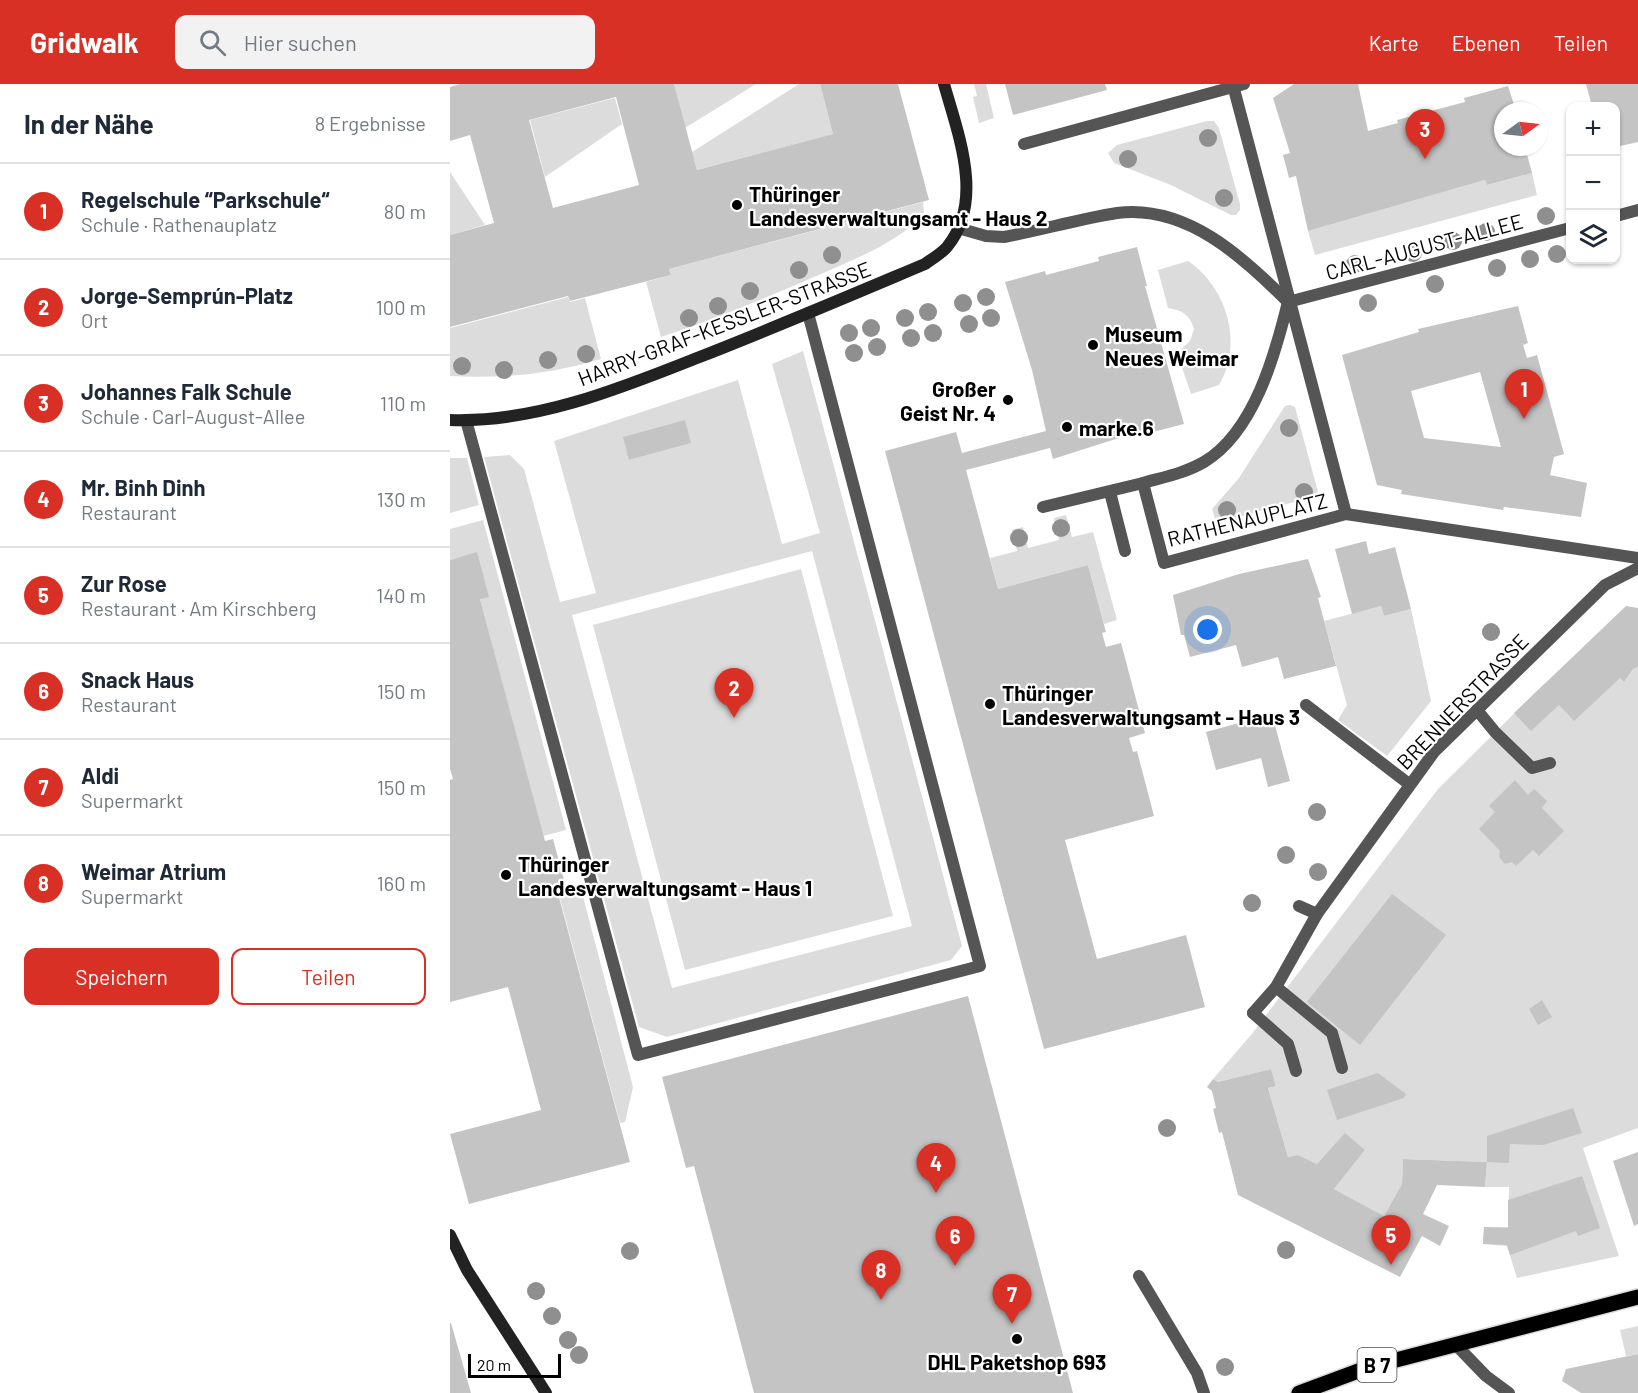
<!DOCTYPE html>
<html lang="de">
<head>
<meta charset="utf-8">
<style>
  :root { --surface:#fff; --page:#f2f2f3; --text:#1f2937; --muted:#747a83; --line:#e0e1e3; --accent:#d93025 }
  body { margin:0; font-family:Barlow,sans-serif; background:var(--page); color:var(--text) }
  .controls { position:absolute; right:18px; top:18px; display:grid; overflow:hidden; border-radius:12px; box-shadow:0 2px 4px #0004 }
  .controls button { width:54px; height:54px; display:grid; place-items:center; padding:0; border:0; border-bottom:2px solid var(--line); background:var(--surface); color:var(--text); font:30px sans-serif }
  .compass { position:absolute; left:1044px; top:18px; width:54px; height:54px; border-radius:50%; background:var(--surface); box-shadow:0 2px 4px #0004; rotate:75deg }
  .scale { position:absolute; left:18px; bottom:15px; width:93px; box-sizing:border-box; padding-left:6px; border:3px solid #000; border-top:0; font-size:16px; line-height:21px; white-space:nowrap; color:#000; -webkit-text-stroke:4px #fff; paint-order:stroke }
  .you { position:absolute; left:758px; top:546px; width:21px; height:21px; margin:-15px; border:4px solid #fff; border-radius:50%; background:#1a73e8; box-shadow:0 0 0 9px #1a73e833 }
  .badge { display:grid; place-items:center; width:39px; height:39px; border-radius:50%; background:var(--accent); color:#fff; font-size:20px; font-weight:700 }
  .pin { position:absolute; translate:-50% -50px; filter:drop-shadow(0 2px 3px #0008) }
  .pin::after { content:''; position:absolute; top:32px; width:21px; height:18px; background:inherit; clip-path:polygon(0 0,100% 0,50% 100%) }
  .list { margin:0; padding:0; list-style:none }
  h2 { display:flex; justify-content:space-between; align-items:center; height:78px; margin:0; padding:0 24px; font-size:26px }
  h2 small { font-size:20px; font-weight:400; color:var(--muted) }
  .list li { display:grid; grid-template-columns:39px 1fr auto; gap:18px; align-items:center; box-sizing:border-box; height:96px; padding:0 24px; border-top:2px solid var(--line) }
  .list b { display:block; font-size:22px; white-space:nowrap }
  .list p { margin:0; font-size:20px; white-space:nowrap; color:var(--muted) }
  .list em { font-size:20px; font-style:normal; color:var(--muted) }
  .actions { display:flex; gap:12px; padding:18px 24px }
  .actions a { flex:1; padding:14px 0; border:2px solid var(--accent); border-radius:12px; text-align:center; font-size:21px; color:var(--accent) }
  .actions .main { background:var(--accent); color:#fff }
  .icon { flex:none; width:33px; height:33px; fill:none; stroke:currentColor; stroke-width:2; stroke-linecap:round; stroke-linejoin:round }
  .map { position:relative; flex:none; width:1188px; height:1309px; overflow:hidden }
  header { display:flex; align-items:center; gap:36px; box-sizing:border-box; height:84px; padding:0 30px; background:var(--accent); color:#fff }
  header strong { font-size:28px }
  nav { display:flex; gap:33px; margin-inline-start:auto; font-size:21px }
  .search { width:420px; height:54px; background:var(--page); display:flex; align-items:center; gap:15px; box-sizing:border-box; padding:0 21px; border-radius:12px; color:var(--muted); font-size:22px }
  main { display:flex }
  aside { flex:1; background:var(--surface) }
  .map>svg:first-child { display:block }
</style>
</head>
<body>
<header>
<strong>Gridwalk</strong>
<div class="search"><svg class="icon" aria-label="search" viewBox="0 0 24 24"><circle cx="10" cy="10" r="6"/><path d="M15 15l6 6"/></svg>Hier suchen</div>
<nav><a>Karte</a><a>Ebenen</a><a>Teilen</a></nav>
</header>
<main>
<aside>
<h2>In der Nähe<small>8 Ergebnisse</small></h2>
<ul class="list">
<li><span class="badge">1</span><div><b>Regelschule “Parkschule“</b><p>Schule · Rathenauplatz</p></div><em>80 m</em></li>
<li><span class="badge">2</span><div><b>Jorge-Semprún-Platz</b><p>Ort</p></div><em>100 m</em></li>
<li><span class="badge">3</span><div><b>Johannes Falk Schule</b><p>Schule · Carl-August-Allee</p></div><em>110 m</em></li>
<li><span class="badge">4</span><div><b>Mr. Binh Dinh</b><p>Restaurant</p></div><em>130 m</em></li>
<li><span class="badge">5</span><div><b>Zur Rose</b><p>Restaurant · Am Kirschberg</p></div><em>140 m</em></li>
<li><span class="badge">6</span><div><b>Snack Haus</b><p>Restaurant</p></div><em>150 m</em></li>
<li><span class="badge">7</span><div><b>Aldi</b><p>Supermarkt</p></div><em>150 m</em></li>
<li><span class="badge">8</span><div><b>Weimar Atrium</b><p>Supermarkt</p></div><em>160 m</em></li>
</ul>
<div class="actions"><a class="main">Speichern</a><a>Teilen</a></div>
</aside>
<div class="map">
<svg width="1188" height="1309" viewBox="0 0 1188 1309">
  <rect width="100%" height="100%" fill="#fff"/>
  <g fill="#dcdcdc" fill-rule="evenodd">
    <path d="M224,0h82l-71,44z"/>
    <path d="M349,0h21l13,50 -136,36 -5,-18z"/>
    <path d="M524,0h12l8,34 -15,5 -6,-26 4,-1z"/>
    <path d="M165,14l7,26 -77,53 -15,-57z"/>
    <path d="M757,37h7l5,7 21,76v6l-4,5h-5l-60,-30 -57,-22 -6,-10 9,-8z"/>
    <path d="M0,88l35,53 -35,10z"/>
    <path d="M1082,89l5,22 -222,60 -7,-24 177,-51 2,5z"/>
    <path d="M473,118l1,12c-29,31 -72,46 -110,63 -51,22 -101,43 -153,60l-15,-55 25,-7 -2,-6z"/>
    <path d="M738,177c39,26 56,84 31,124l-28,9 -14,-41 13,-12 4,-12c-4,-14 -12,-19 -26,-21l-10,-38z"/>
    <path d="M118,213l2,5 15,-4 16,61c-49,15 -100,20 -151,17v-48z"/>
    <path d="M353,267l159,595 -11,14 -284,77 -28,-10 -155,-570 26,-2 14,14 36,133 36,-9 -42,-152 184,-61 44,164 38,-11 -48,-169zM235,337l5,22 -61,17zM362,467l100,375 -240,62 -100,-373z"/>
    <path d="M840,321l5,2 23,85 -9,6 -86,23 -8,-2 -3,-10 27,-31 46,-72z"/>
    <path d="M0,374h17l12,47 -29,8z"/>
    <path d="M616,431l6,22 21,-5 24,88 -13,4 -16,-59 -90,24 -8,-31 27,-7 -5,-21 11,-3 5,21 31,-8 -5,-22z"/>
    <path d="M33,436l83,310 -23,6 -63,-237 -3,-46 -27,7v-31z"/>
    <path d="M351,485l92,347 -208,54 -92,-345z"/>
    <path d="M931,522l3,10 27,-7 20,92 -44,55 -49,-36 9,-15 -23,-84z"/>
    <path d="M1188,583v461l-55,20 36,108 -102,22 -10,-32 -24,-2 1,-17h24l1,-40h-24l2,-25 -84,-3 -1,25 -18,32 -50,-27 31,-39 -20,-16 -28,30 -19,-9 -10,2 -20,-69 8,-2 -5,-17 -53,13 -5,-3 38,-44 187,-246 106,-105 17,19 59,-25 4,4 9,-13z"/>
    <path d="M131,805l52,198 -8,35 -5,1 -61,-228z"/>
    <path d="M1188,1242v28l-12,2 -6,-26z"/>
  </g>
  <g fill="#c4c4c4" fill-rule="evenodd">
    <path d="M10,0h214l23,86 136,-36 -13,-50h78l31,116 -260,69 2,6 -101,26 -2,-5 -118,31v-92l44,-12 -24,-88 -20,6v-54zM166,13l23,88 -86,23 -24,-88z"/>
    <path d="M555,0h100l2,6 -94,25z"/>
    <path d="M844,0h64l10,47 30,-8 -1,-3 68,-18 -1,-4 44,-12 8,25h-13v36h22l7,26 -45,12 -2,-5 -177,51 -12,-55 -7,2 -3,-12 -3,-11 7,-2 -17,-55z"/>
    <path d="M1136,0h52v58l-22,5v-41h-24z"/>
    <path d="M687,163l10,39h-2l39,138 -39,10 -1,-4 -91,29 -3,-11 -84,22 32,119 90,-24 18,67 -4,1 4,14 15,-4 24,90 -16,5 4,14 4,-1 17,65 -89,24 32,119 89,-24 19,72 -161,42 -159,-598 71,-19 6,21 84,-22 -14,-61 -27,-88 40,-11 1,4 53,-14 -1,-4z"/>
    <path d="M1068,222l10,37 -5,2 4,13 10,-3 27,99 -10,3 -4,18 37,8 -6,34 -77,-10 -1,3 -102,-16 1,-4 -25,-5 -35,-130 77,-23 -1,-3zM1030,288l21,75 -77,-9 -13,-47z"/>
    <path d="M235,336l6,23 -62,17 -6,-23z"/>
    <path d="M916,457l3,13 26,-7 16,62 -27,7 -3,-10 -29,8 -17,-65z"/>
    <path d="M27,468l12,45 -9,2 65,242 8,-2 13,48 -9,3 73,272 -161,42 -19,-70 91,-24 -33,-123 -58,15v-222l3,-1 -3,-10v-209z"/>
    <path d="M858,475l13,38 -3,1 18,68 -52,13 -6,-22 -36,10 -6,-22 -46,12 -6,-22h-3l-8,-40 66,-21z"/>
    <path d="M1176,522l12,2v59l-5,2 -9,13 -4,-4 -46,43 -15,-16 -28,26 -17,-18z"/>
    <path d="M822,630l18,67 -22,6 -7,-29 -45,12 -10,-38z"/>
    <path d="M1065,696l13,15 6,-6 13,12 -5,7 22,23 -25,25 -6,-6 -17,16 -4,-4 -7,2 -6,-7 1,-6 -21,-22 16,-17 -6,-6z"/>
    <path d="M942,810l54,41 -86,110 -53,-43z"/>
    <path d="M518,912l105,397h-319l-60,-227 -8,2 -24,-91z"/>
    <path d="M1092,916l10,17 -14,8 -9,-16z"/>
    <path d="M821,985l5,17 -8,2 20,69 10,-2 19,9 28,-31 20,17 -31,39 50,27 18,-32 1,-25 84,3 -2,25 -48,-2 -14,29 26,12 -9,20 -18,-10 -22,41 -162,-82 -16,-63 -3,1 -6,-24 3,-1 -4,-17 -5,-4 6,-8 5,3z"/>
    <path d="M928,989l28,21 -2,4 -67,22 -10,-30z"/>
    <path d="M1123,1024l9,25 -39,12 -33,-1 -1,19 -22,-1v-26z"/>
    <path d="M1188,1068v72l-4,2 -21,-65z"/>
    <path d="M1132,1092l18,52 -22,8 -2,-5 -66,24 -3,-10 -24,-1 1,-17 24,1v-28z"/>
    <path d="M0,1239h1l20,70h-21z"/>
    <path d="M1188,1270v39h-57l-19,-12 4,-12z"/>
  </g>
  <g fill="none" stroke-linecap="round" stroke-linejoin="round">
    <defs>
      <path id="primary" d="M849,1309l70,-26 269,-70"/>
    </defs>
    <use href="#primary" stroke="#dbdbdb" stroke-width="18"/>
    <g stroke="#555" stroke-width="12">
      <path d="M16,336l172,635 342,-89 -172,-653"/>
      <path d="M660,408l15,59"/>
      <path d="M593,423l100,-24"/>
      <path d="M856,621l103,79"/>
      <path d="M1027,626l18,22 37,36 18,-5"/>
      <path d="M826,903l56,46 10,35"/>
      <path d="M803,929l35,31 8,27"/>
      <path d="M689,1192l58,97 7,20"/>
    </g>
    <g stroke="#555" stroke-width="12">
      <path d="M784,5l112,425"/>
      <path d="M574,60l220,-60"/>
      <path d="M1166,132l22,-6"/>
      <path d="M508,144l28,8 18,1c38,-7 75,-18 113,-24 69,-9 126,44 170,88"/>
      <path d="M838,218c-13,53 -34,130 -84,160 -19,11 -40,15 -61,21l21,80 182,-49 292,44"/>
      <path d="M838,218l282,-74"/>
      <path d="M849,822l18,8"/>
      <path d="M803,929l23,-26 41,-73 117,-162 171,-167 33,-17"/>
      <path d="M1006,1261l30,31 23,17"/>
    </g>
    <g stroke="#222" stroke-width="12">
      <path d="M0,336c85,3 169,-31 247,-62 77,-30 152,-62 228,-94 7,-5 17,-11 22,-17 38,-46 11,-113 -3,-163"/>
      <path d="M0,1151l17,35 79,123"/>
    </g>
    <use href="#primary" stroke="#000" stroke-width="15"/>
  </g>
  <g fill="#8f8f8f">
    <circle cx="758" cy="54" r="9"/>
    <circle cx="678" cy="75" r="9"/>
    <circle cx="774" cy="114" r="9"/>
    <circle cx="1096" cy="132" r="9"/>
    <circle cx="1036" cy="148" r="9"/>
    <circle cx="1003" cy="157" r="9"/>
    <circle cx="963" cy="169" r="9"/>
    <circle cx="1107" cy="170" r="9"/>
    <circle cx="382" cy="171" r="9"/>
    <circle cx="1080" cy="175" r="9"/>
    <circle cx="905" cy="180" r="9"/>
    <circle cx="1047" cy="184" r="9"/>
    <circle cx="349" cy="186" r="9"/>
    <circle cx="985" cy="200" r="9"/>
    <circle cx="300" cy="207" r="9"/>
    <circle cx="536" cy="213" r="9"/>
    <circle cx="513" cy="219" r="9"/>
    <circle cx="918" cy="219" r="9"/>
    <circle cx="268" cy="222" r="9"/>
    <circle cx="478" cy="228" r="9"/>
    <circle cx="239" cy="234" r="9"/>
    <circle cx="455" cy="234" r="9"/>
    <circle cx="541" cy="234" r="9"/>
    <circle cx="519" cy="240" r="9"/>
    <circle cx="421" cy="244" r="9"/>
    <circle cx="399" cy="249" r="9"/>
    <circle cx="483" cy="249" r="9"/>
    <circle cx="461" cy="254" r="9"/>
    <circle cx="427" cy="263" r="9"/>
    <circle cx="404" cy="269" r="9"/>
    <circle cx="136" cy="270" r="9"/>
    <circle cx="98" cy="276" r="9"/>
    <circle cx="12" cy="282" r="9"/>
    <circle cx="54" cy="286" r="9"/>
    <circle cx="839" cy="344" r="9"/>
    <circle cx="854" cy="408" r="9"/>
    <circle cx="777" cy="426" r="9"/>
    <circle cx="611" cy="444" r="9"/>
    <circle cx="569" cy="454" r="9"/>
    <circle cx="1041" cy="548" r="9"/>
    <circle cx="867" cy="728" r="9"/>
    <circle cx="836" cy="771" r="9"/>
    <circle cx="868" cy="788" r="9"/>
    <circle cx="802" cy="819" r="9"/>
    <circle cx="717" cy="1044" r="9"/>
    <circle cx="836" cy="1166" r="9"/>
    <circle cx="180" cy="1167" r="9"/>
    <circle cx="86" cy="1207" r="9"/>
    <circle cx="102" cy="1232" r="9"/>
    <circle cx="118" cy="1256" r="9"/>
    <circle cx="129" cy="1271" r="9"/>
    <circle cx="775" cy="1283" r="9"/>
  </g>
  <g fill="#000" stroke="#fff" stroke-width="2">
    <circle cx="287" cy="121" r="6"/>
    <circle cx="643" cy="261" r="6"/>
    <circle cx="558" cy="316" r="6"/>
    <circle cx="617" cy="343" r="6"/>
    <circle cx="540" cy="620" r="6"/>
    <circle cx="56" cy="791" r="6"/>
    <circle cx="567" cy="1255" r="6"/>
  </g>
  <g text-anchor="middle" dominant-baseline="central" stroke-width="4.5" stroke-linejoin="round" paint-order="stroke">
    <rect fill="#fff" stroke="#4c4c4c" stroke-width="1.5" x="907.5" y="1264" width="39" height="34" rx="4.5"/>
    <g font-size="20" font-weight="bold" fill="#000">
      <text x="927" y="1281">B 7</text>
    </g>
    <g font-size="21" font-weight="bold" fill="#000" stroke="#fff" text-anchor="start">
      <text x="299" y="109">Thüringer<tspan x="299" dy="24">Landesverwaltungsamt - Haus 2</tspan></text>
      <text x="655" y="249">Museum<tspan x="655" dy="24">Neues Weimar</tspan></text>
      <text x="546" y="304" text-anchor="end">Großer<tspan x="546" dy="24">Geist Nr. 4</tspan></text>
      <text x="629" y="343">marke.6</text>
      <text x="552" y="608">Thüringer<tspan x="552" dy="24">Landesverwaltungsamt - Haus 3</tspan></text>
      <text x="68" y="779">Thüringer<tspan x="68" dy="24">Landesverwaltungsamt - Haus 1</tspan></text>
      <text x="567" y="1277" text-anchor="middle">DHL Paketshop 693</text>
    </g>
    <g font-size="21" fill="#000" stroke="#fff">
      <text transform="translate(974 162) rotate(-15)">CARL-AUGUST-ALLEE</text>
      <text transform="translate(274 239) rotate(-21)">HARRY-GRAF-KESSLER-STRASSE</text>
      <text transform="translate(797 435) rotate(-14)">RATHENAUPLATZ</text>
      <text transform="translate(1012 617) rotate(-46)">BRENNERSTRASSE</text>
    </g>
  </g>
</svg>
<div class="controls">
<button>+</button>
<button>−</button>
<button><svg class="icon" aria-label="layers" viewBox="0 0 24 24"><path d="M12 4l9 5-9 5-9-5zM3 14l9 5 9-5"/></svg></button>
</div>
<svg class="compass" viewBox="-18 -18 36 36"><path d="M0-13l5 13h-10z" fill="#e53935"/><path d="M0 13l5-13h-10z" fill="#747a83"/></svg>
<div class="scale">20 m</div>
<div class="you"></div>
<div class="pin badge" style="left:1074px;top:335px">1</div>
<div class="pin badge" style="left:284px;top:634px">2</div>
<div class="pin badge" style="left:975px;top:75px">3</div>
<div class="pin badge" style="left:486px;top:1109px">4</div>
<div class="pin badge" style="left:941px;top:1181px">5</div>
<div class="pin badge" style="left:505px;top:1182px">6</div>
<div class="pin badge" style="left:562px;top:1240px">7</div>
<div class="pin badge" style="left:431px;top:1216px">8</div>
</div>
</main>
</body>
</html>
